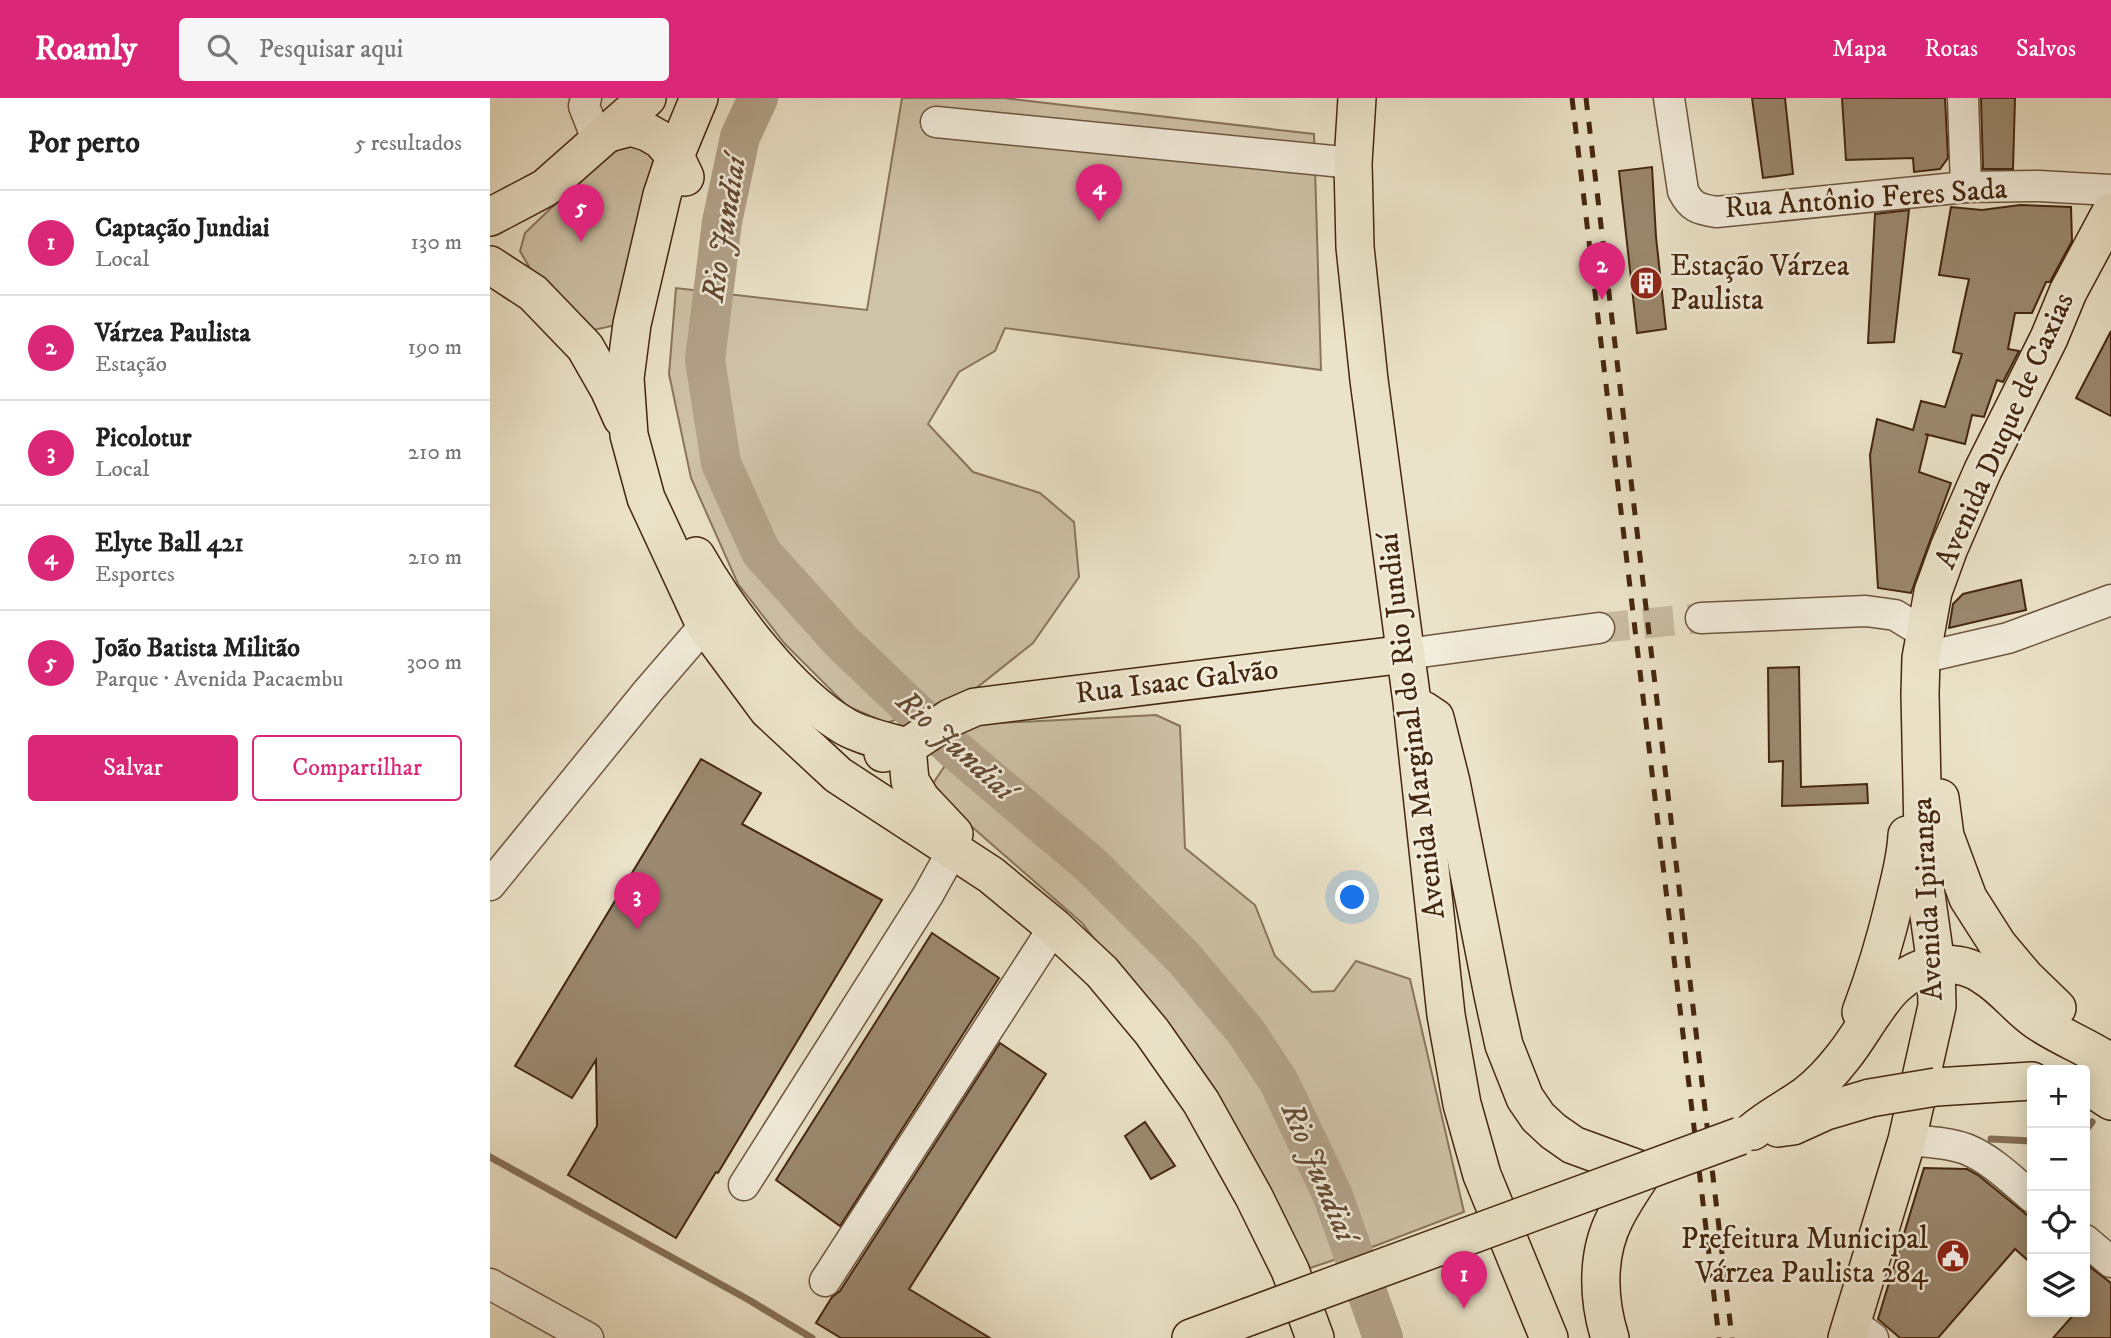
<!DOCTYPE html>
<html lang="pt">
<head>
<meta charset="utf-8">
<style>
  :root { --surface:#fff; --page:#f6f6f6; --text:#222; --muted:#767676; --line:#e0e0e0; --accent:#db2777 }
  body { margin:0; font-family:"IM FELL DW Pica",serif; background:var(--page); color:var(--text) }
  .controls { position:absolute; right:21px; bottom:21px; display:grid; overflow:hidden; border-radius:7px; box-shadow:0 4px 18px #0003 }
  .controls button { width:63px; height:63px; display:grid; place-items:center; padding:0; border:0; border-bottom:2px solid var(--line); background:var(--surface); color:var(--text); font:35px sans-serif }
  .you { position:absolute; left:863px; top:800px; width:24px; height:24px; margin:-18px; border:5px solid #fff; border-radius:50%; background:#1a73e8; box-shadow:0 0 0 10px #1a73e833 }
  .badge { display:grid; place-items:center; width:46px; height:46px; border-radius:50%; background:var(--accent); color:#fff; font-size:23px; font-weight:700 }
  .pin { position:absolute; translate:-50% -58px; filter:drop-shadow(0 2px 4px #0008) }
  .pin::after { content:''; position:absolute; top:37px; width:24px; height:21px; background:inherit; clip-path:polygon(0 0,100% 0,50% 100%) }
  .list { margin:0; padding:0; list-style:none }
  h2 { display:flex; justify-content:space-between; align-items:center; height:91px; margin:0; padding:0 28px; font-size:30px }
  h2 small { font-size:23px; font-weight:400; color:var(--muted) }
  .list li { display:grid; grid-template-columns:46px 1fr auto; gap:21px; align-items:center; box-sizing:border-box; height:105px; padding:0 28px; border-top:2px solid var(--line) }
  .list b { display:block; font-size:26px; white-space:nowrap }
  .list p { margin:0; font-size:23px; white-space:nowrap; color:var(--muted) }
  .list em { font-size:23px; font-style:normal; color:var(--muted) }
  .actions { display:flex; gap:14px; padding:21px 28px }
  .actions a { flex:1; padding:16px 0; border:2px solid var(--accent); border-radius:7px; text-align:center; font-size:24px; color:var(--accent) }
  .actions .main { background:var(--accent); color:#fff }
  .icon { flex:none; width:38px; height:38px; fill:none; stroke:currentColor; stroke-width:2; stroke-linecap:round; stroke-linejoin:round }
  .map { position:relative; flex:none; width:1621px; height:1240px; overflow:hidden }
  header { display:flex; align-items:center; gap:42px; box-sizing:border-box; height:98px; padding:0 35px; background:var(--accent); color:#fff }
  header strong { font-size:33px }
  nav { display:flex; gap:38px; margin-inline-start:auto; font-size:24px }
  .search { width:490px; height:63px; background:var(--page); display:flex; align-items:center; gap:18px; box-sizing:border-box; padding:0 24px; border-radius:7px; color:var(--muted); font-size:26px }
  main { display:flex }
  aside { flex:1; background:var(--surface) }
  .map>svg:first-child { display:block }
</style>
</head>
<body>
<header>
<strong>Roamly</strong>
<div class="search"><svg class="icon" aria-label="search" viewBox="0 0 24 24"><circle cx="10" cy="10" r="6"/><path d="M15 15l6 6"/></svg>Pesquisar aqui</div>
<nav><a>Mapa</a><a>Rotas</a><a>Salvos</a></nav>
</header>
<main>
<aside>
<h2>Por perto<small>5 resultados</small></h2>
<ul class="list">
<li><span class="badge">1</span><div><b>Captação Jundiai</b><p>Local</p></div><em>130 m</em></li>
<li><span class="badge">2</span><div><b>Várzea Paulista</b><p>Estação</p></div><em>190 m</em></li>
<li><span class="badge">3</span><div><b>Picolotur</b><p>Local</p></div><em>210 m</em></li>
<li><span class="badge">4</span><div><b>Elyte Ball 421</b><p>Esportes</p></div><em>210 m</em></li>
<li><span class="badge">5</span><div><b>João Batista Militão</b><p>Parque · Avenida Pacaembu</p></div><em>300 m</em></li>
</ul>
<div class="actions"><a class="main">Salvar</a><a>Compartilhar</a></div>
</aside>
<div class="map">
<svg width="1621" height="1240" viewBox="0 0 1621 1240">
  <rect width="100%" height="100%" fill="#ebe3c9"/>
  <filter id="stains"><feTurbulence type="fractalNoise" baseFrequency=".00286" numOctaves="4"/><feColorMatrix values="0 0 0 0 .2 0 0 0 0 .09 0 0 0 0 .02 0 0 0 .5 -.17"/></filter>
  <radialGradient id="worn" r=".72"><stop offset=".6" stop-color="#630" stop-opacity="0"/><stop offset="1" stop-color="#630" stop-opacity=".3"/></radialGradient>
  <g fill="#cfc3a9" stroke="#8a755c" stroke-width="2">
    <path d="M412,0h102l310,36 7,236 -316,-42 -10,23 -36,21 -31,52 45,48 67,21 34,29 5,55 -46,66 -58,46 -88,34 -40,-17 -62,-62 -47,-60 -47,-106 -22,-104 7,-86 191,22z"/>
    <path d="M136,43l35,17 -45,167 -22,5 -62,-58 -12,-21 5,-18 76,-73z"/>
    <path d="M666,617l24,11 5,122 70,57 20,51 37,36 22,-1 22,-30 54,18 54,233 -97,37 -57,19 -85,-161 -143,-184 -119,-104 -31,-34 12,-18 16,-42z"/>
  </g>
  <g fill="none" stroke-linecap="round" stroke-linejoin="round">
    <g stroke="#877159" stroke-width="7">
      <path d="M1595,1033l7,-9"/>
      <path d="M1501,1041l41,2"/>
      <path d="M0,1059l259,143 63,38"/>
    </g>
    <path stroke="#b3a38a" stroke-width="40" d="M268,0l-18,39 -18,85 -17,138 16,103 40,89 81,90 112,107 138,117 91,91 63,75 33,50 54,114 50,142"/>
  </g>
  <g fill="#9b8970" stroke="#45270f" stroke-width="2">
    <path d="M1262,0h33l8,76 -30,4z"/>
    <path d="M1352,0h103l3,60 -8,11 -26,3 -1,-14 -67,2z"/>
    <path d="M1491,0h34l-2,71h-30z"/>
    <path d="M1162,69l4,70 10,92 -29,4 -18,-162z"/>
    <path d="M1530,107l51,2 1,34 -22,41h-4l-14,31h-17l-7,36 11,2 -16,31 -6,-2 -13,37 -12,-2 -7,29 -40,-10 3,1 -9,37 32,11 -40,110 -33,-5 -8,-133 7,-36 36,11 8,-29 24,6 17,-53 -9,-2 16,-73 -30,-4 12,-68 31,3z"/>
    <path d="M1419,112l-15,132 -26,1 7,-129z"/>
    <path d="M1621,233v85l-35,-18z"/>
    <path d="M1531,482l5,30 -77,18 4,-24 10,-10z"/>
    <path d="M1309,569l2,120 66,-3 1,19 -86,3 1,-45 -14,1 -1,-94z"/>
    <path d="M211,661l60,34 -19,31 140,76 -164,273 -2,-1 -40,66 -108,-63 29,-49 -1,-66 -24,38 -57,-32z"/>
    <path d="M442,835l67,45 -159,248 -64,-46z"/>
    <path d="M510,945l46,31 -137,215 81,49h-149l-25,-15 16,-26 8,-6z"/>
    <path d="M655,1024l30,44 -24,13 -26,-43z"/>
    <path d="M1434,1070l43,1 11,6 54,44v45l-17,-15 -77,89h-38l-22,-19z"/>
    <path d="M1595,1165l26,20v55h-58l23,-26h9z"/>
  </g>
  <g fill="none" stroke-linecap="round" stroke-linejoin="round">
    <path stroke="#cabda4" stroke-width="30" stroke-dasharray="30 15" stroke-linecap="butt" d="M1109,530l102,-10"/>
    <defs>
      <g id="minor">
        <path d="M96,0l-2,8 14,36"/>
        <path d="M1179,0l14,93c8,16 15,18 33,21l250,-25 73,-1 72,4"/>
        <path d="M1473,0l3,89"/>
        <path d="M446,24l417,41"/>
        <path d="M1211,520l165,-7 29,4 31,19"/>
        <path d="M916,556l193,-26"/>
        <path d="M1431,560l87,-20 103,-38"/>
        <path d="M0,787l158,-194 57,-66"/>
        <path d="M1417,1042c19,2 41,2 59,9 25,10 46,31 66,48"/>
        <path d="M254,1087l184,-290 25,-45"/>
        <path d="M1595,1142l26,22"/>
        <path d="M335,1183l229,-354"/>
        <path d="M0,1186l98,54"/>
        <path d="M1361,1224l22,16"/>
      </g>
      <g id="major">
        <path d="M209,0l-24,58 -13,39 -30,129 -7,54 4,57 17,63 59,127 63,85 70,65 153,100 63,52 48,45 50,60 49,70 53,95 36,73 25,68"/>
        <path d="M867,0l-4,65 2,84 14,133 43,322 34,313 16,89 20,71 67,163"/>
        <path d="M119,35l22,-6 16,5 14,8 14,16 10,21"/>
        <path d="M0,119l55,-29 102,-90"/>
        <path d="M0,167l43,28 52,54 24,42 13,29"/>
        <path d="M206,458c32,56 93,138 150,171 18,10 41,14 61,20"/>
        <path d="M933,612l12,8 16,64 42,213 11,50 21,53 13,19 15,14 20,14 71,26c-10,15 -21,31 -29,47 -19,37 -17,82 -5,120"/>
        <path d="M417,649l3,34 11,18 33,35"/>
        <path d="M393,655l24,-6 43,-29 25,-11 431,-53"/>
        <path d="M1450,700l5,38 23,62 30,47 27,32 32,31"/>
        <path d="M1371,914c14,-37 25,-74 34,-112 5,-22 11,-42 12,-65"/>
        <path d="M1595,986l26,17"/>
        <path d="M1446,989l96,-6"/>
        <path d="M1288,1030l15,-2 33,-15 44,-13"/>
        <path d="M1263,1033c18,-15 35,-23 53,-36 13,-10 27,-25 37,-38 28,-34 46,-88 96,-92 17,-2 31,1 45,11 20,12 34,32 53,45 23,16 51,26 74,42"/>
        <path d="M701,1240l57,-21"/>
        <path d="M1357,1240l60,-198 30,-134 -1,-41 -12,-85 -4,-186 1,-36 12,-66 16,-44 34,-78 66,-132 19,-46 43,-80"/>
      </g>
    </defs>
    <use href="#minor" stroke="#6e563e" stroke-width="33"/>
    <use href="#major" stroke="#45270f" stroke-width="40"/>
    <use href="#minor" stroke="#f2eddc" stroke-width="30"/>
    <use href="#major" stroke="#ebe3c9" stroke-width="37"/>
    <g stroke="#45270f" stroke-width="5" stroke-dasharray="12 12" stroke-linecap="butt">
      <path d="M1082,0l147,1240"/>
      <path d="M1096,0l146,1240"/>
    </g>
    <defs>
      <g id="major-bridge">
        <path d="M1380,1000l66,-11"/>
        <path d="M758,1219l492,-181"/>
      </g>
    </defs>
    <use href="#major-bridge" stroke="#45270f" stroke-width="40" stroke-linecap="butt"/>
    <use href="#major-bridge" stroke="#ebe3c9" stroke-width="37"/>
  </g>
  <defs>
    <symbol id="building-disc" viewBox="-11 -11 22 22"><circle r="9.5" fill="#8f2418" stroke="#f2eddc"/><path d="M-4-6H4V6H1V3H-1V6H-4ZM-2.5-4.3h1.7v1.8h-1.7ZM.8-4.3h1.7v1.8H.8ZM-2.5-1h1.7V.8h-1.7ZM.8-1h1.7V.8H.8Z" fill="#fff"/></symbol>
    <symbol id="civic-disc" viewBox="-11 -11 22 22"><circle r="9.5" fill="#8f2418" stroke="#f2eddc"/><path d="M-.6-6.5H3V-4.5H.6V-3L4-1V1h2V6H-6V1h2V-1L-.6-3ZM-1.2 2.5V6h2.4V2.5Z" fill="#fff"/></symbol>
  </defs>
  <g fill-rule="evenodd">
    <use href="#building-disc" x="1137" y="166" width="38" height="38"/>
    <use href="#civic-disc" x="1444" y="1139" width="38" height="38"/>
  </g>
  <g text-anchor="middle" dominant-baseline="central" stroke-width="5" stroke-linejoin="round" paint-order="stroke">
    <g font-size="30" fill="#45270f" stroke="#f2eddc">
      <text transform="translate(1376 101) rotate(-4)">Rua Antônio Feres Sada</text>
      <text transform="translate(1515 333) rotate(-66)">Avenida Duque de Caxias</text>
      <text transform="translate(687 584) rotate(-7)">Rua Isaac Galvão</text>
      <text transform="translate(922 628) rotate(-97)">Avenida Marginal do Rio Jundiaí</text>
      <text transform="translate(1438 801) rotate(-93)">Avenida Ipiranga</text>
    </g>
    <g font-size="30" fill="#45270f" stroke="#f2eddc" text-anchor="start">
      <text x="1180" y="168">Estação Várzea<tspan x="1180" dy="34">Paulista</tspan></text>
      <text x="1438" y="1141" text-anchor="end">Prefeitura Municipal<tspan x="1438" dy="34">Várzea Paulista 284</tspan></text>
    </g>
    <g font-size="32" font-style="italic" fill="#664c34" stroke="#f2eddc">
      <text transform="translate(235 131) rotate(-81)">Rio Jundiaí</text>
      <text transform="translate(465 648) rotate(42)">Rio Jundiaí</text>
      <text transform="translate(828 1074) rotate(67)">Rio Jundiaí</text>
    </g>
  </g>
  <rect width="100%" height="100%" filter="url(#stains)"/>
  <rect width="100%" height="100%" fill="url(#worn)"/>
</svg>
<div class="controls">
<button>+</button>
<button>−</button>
<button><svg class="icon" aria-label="locate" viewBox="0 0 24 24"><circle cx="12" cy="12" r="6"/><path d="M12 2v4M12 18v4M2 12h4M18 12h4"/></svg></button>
<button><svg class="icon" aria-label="layers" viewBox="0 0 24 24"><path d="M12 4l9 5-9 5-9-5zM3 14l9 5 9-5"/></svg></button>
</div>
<div class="you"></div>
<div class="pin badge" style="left:974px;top:1211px">1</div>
<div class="pin badge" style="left:1112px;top:202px">2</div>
<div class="pin badge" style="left:147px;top:832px">3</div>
<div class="pin badge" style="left:609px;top:124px">4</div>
<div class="pin badge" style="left:91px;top:144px">5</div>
</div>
</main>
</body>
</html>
